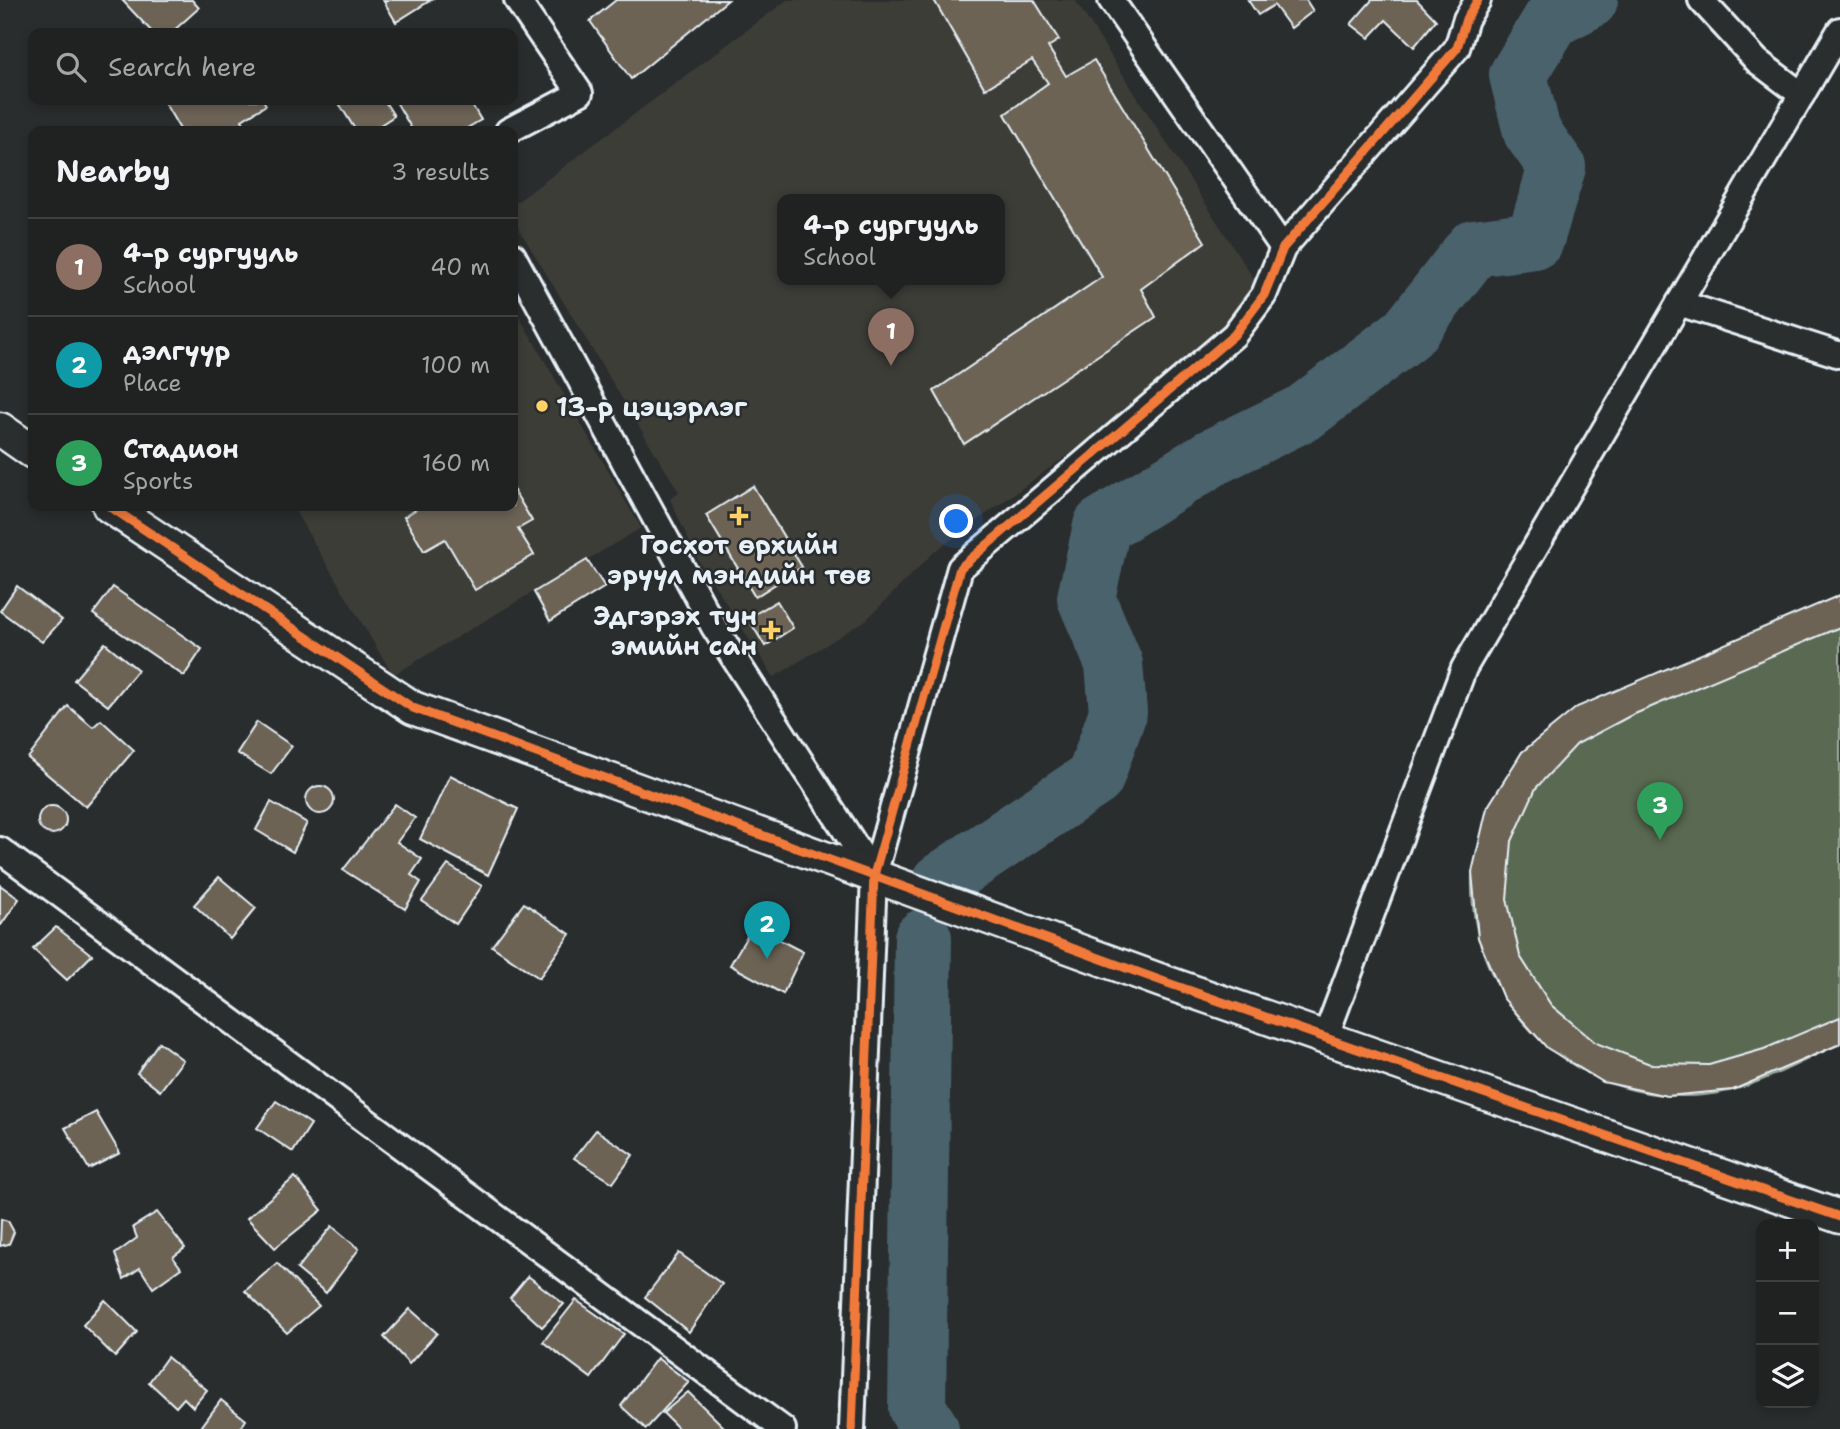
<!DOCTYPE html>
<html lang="en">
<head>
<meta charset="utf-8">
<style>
  :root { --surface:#202222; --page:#282a2a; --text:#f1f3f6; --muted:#a2a4a5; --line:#3d3f40; --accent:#ffd166 }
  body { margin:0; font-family:"Shantell Sans",sans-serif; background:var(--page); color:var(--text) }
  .controls { position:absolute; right:21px; bottom:21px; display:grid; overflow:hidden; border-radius:14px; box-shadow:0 4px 10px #0003 }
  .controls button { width:63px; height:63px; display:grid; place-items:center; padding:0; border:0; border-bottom:2px solid var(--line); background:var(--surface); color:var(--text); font:35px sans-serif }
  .you { position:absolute; left:957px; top:522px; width:24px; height:24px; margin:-18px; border:5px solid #fff; border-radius:50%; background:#1a73e8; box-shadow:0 0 0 10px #1a73e833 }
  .badge { display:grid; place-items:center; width:46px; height:46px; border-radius:50%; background:var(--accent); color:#fff; font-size:23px; font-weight:700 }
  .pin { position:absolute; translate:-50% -58px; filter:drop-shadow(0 2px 4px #0008) }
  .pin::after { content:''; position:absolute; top:37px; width:24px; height:21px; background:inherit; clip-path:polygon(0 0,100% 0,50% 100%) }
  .popup { position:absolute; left:777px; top:194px; width:228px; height:91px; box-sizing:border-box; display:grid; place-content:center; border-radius:14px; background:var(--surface); filter:drop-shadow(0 2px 5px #0005); font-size:23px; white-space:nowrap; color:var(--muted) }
  .popup b { font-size:26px; color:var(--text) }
  .popup::after { content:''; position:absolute; left:50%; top:100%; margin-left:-14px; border:14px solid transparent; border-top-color:var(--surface) }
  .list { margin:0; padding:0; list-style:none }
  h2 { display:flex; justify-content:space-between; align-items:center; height:91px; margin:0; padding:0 28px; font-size:30px }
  h2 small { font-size:23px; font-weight:400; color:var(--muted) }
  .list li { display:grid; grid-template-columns:46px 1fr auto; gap:21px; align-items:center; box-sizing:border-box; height:98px; padding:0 28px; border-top:2px solid var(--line) }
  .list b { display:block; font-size:26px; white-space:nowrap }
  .list p { margin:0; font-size:23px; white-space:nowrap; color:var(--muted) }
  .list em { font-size:23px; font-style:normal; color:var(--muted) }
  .icon { flex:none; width:38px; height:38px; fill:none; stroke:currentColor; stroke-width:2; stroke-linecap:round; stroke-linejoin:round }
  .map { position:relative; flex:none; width:1840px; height:1429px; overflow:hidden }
  .search { position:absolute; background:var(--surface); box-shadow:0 4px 10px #0003; left:28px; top:28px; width:490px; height:77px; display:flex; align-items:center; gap:18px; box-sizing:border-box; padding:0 24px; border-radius:14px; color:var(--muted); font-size:26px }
  .panel { position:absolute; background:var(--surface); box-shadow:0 4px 10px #0003; left:28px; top:126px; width:490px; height:385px; border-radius:14px }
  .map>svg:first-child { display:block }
</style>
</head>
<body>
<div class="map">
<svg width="1840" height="1429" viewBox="0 0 1840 1429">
  <rect width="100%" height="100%" fill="#2a2d2e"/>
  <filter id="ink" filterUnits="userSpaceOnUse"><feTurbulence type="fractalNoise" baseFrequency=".0143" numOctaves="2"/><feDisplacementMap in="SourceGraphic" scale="14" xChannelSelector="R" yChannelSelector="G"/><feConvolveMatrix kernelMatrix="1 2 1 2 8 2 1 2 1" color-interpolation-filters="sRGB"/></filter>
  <g filter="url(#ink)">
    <g fill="#3e3e39" fill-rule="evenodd">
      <path d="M787,0h288l189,295 -170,141 -159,115 -69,69 -92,57 -77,-119 -27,-59 9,-7 -166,-273v-14zM782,200h218v80h-218z"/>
      <path d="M513,306l128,222 -248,147 -101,-169h221z"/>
    </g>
    <path fill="#5a6951" stroke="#a1ada4" stroke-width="2" d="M1840,595v449c-32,14 -75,38 -107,46 -138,33 -266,-75 -261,-215 1,-11 9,-25 13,-35 13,-29 25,-59 37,-88z"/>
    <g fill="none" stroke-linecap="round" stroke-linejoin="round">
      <g stroke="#48626c" stroke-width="58">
        <path d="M940,882l155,-104 23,-66 -4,-48 -28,-66 16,-72 111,-69 92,-45 103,-79 66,-85 61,-8 22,-73 -25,-35 -14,-57 34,-56 37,-19"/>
        <path d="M923,938l-6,470 13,21"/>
      </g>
    </g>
    <g fill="#6c6454" stroke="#e8f1f8" stroke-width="2">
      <path d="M122,0h70l7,8 -28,25h-18z"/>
      <path d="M383,0h48l-35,22z"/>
      <path d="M616,0h112l-97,79 -41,-58z"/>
      <path d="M934,0h100l25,40 -11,7 18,29 28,-16 111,182 -64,47 15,28 -192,127 -30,-53 168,-114 -97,-163 43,-31 -16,-23 -47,29z"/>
      <path d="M1248,0h58l7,11 -22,17 -17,-23 -16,10z"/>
      <path d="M1372,0h45l19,20 -22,27 -28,-27 -17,18 -18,-14z"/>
      <path d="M163,100h100l3,5 -24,15 7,11h-68z"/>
      <path d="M337,100h47l10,16 -23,15h-15z"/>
      <path d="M395,100h74l12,20 -19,11h-49z"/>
      <path d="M753,486l49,81 -47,30 -49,-82z"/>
      <path d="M513,489l19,32 -14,8 16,26 -59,35 -30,-51 -21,12 -20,-34 17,-11h92z"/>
      <path d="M587,560l18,27 -55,34 -16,-29z"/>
      <path d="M17,586l45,34 -20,22 -42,-31z"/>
      <path d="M113,587l89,62 -18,27 -91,-62z"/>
      <path d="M1840,595v32l-210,89 -53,28 -41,44 -24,53 -5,58 13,57 31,49 45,38 54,21 59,1 55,-16 76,-32v27l-107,46 -66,6 -64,-14 -56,-34 -44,-50 -25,-60 -6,-66 15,-64 35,-56 55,-45z"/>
      <path d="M777,601l16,27 -28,18 -17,-28z"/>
      <path d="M105,643l33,27 -30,36 -34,-26z"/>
      <path d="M68,706l25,21 8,-7 33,30 -48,57 -58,-49z"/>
      <path d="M257,722l35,24 -21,28 -34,-21z"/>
      <path d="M450,775l68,34 -30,66 -68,-36z"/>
      <circle cx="320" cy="800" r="14"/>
      <path d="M271,802l36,21 -14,29 -37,-22z"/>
      <path d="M395,804l20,14 -18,24 25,17 -11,16 10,7 -16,27 -62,-39z"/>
      <circle cx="52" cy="820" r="14"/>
      <path d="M448,865l34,21 -26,38 -34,-23z"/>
      <path d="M219,877l37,31 -26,31 -36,-34z"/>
      <path d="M0,885l19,14 -18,26h-1z"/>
      <path d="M524,903l46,31 -31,44 -47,-32z"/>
      <path d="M753,926l50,26 -20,42 -53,-29z"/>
      <path d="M56,927l36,28 -25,25 -34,-31z"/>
      <path d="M159,1042l24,18 -23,31 -23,-18z"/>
      <path d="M276,1101l35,23 -18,28 -36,-24z"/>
      <path d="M96,1112l24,41 -31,16 -24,-41z"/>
      <path d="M596,1130l37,25 -20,28 -39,-25z"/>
      <path d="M295,1177l27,33 -47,38 -28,-30z"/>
      <path d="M157,1212l28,36 -12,9 8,11 -28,20 -13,-20 -16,11 -9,-25 22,-16 -4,-11z"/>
      <path d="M1,1219l7,2 6,11 -5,12 -9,2z"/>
      <path d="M332,1226l27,23 -33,44 -29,-24z"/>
      <path d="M679,1253l43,31 -33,48 -44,-35z"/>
      <path d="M277,1263l42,43 -32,27 -42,-42z"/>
      <path d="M528,1276l36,28 -22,23 -32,-29z"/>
      <path d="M105,1300l32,32 -22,25 -32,-32z"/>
      <path d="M576,1300l48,34 -33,44 -48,-36z"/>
      <path d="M410,1309l27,24 -28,31 -25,-27z"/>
      <path d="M167,1357l40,33 -14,17 -9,-9 -8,9 -27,-25z"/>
      <path d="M657,1358l32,24 -43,47 -25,-23z"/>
      <path d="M688,1392l38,37h-47l-16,-16z"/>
      <path d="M221,1400l25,20 -6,9h-35l-3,-3z"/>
    </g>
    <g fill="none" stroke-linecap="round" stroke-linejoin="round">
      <defs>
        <g id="minor">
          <path d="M1111,0l172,248"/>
          <path d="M1701,0l56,61 45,34"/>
          <path d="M508,131l72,-38 -63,-93"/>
          <path d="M513,256l201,371 160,248"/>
          <path d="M1679,303l161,52"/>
          <path d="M0,850l783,579"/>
          <path d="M1325,1038l139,-370 376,-638"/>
          <path d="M852,1429l22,-554 86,-307 274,-233 30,-40 19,-47 174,-200 9,-29 12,-19"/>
        </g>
        <g id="tertiary">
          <path d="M0,429l33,23"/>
          <path d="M109,506l304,202 749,273 678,236"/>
        </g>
      </defs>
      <use href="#minor" stroke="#e8f1f8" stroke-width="30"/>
      <use href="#tertiary" stroke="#e8f1f8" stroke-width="37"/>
      <use href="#minor" stroke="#2a2d2e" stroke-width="24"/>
      <use href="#tertiary" stroke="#2a2d2e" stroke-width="32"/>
      <defs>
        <g id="cycleway">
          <path d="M109,506l304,202 749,273 678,236"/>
          <path d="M852,1429l22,-554 86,-307 274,-233 30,-40 19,-47 174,-200 9,-29 12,-19"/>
        </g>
      </defs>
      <use href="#cycleway" stroke="#2a2d2e" stroke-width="13"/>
      <use href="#cycleway" stroke="#f17a3a" stroke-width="9"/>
    </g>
  </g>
  <g fill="#ffd166" stroke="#2a2d2e" stroke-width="2.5">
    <circle cx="542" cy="406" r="7"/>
    <path d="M735.5 505.5h7v7h7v7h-7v7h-7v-7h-7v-7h7z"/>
    <path d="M767.5 619.5h7v7h7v7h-7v7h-7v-7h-7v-7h7z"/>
  </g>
  <g text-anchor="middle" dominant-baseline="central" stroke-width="5" stroke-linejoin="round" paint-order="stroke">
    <g font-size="26" font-weight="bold" fill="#e8f1f8" stroke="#2a2d2e" text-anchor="start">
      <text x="556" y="406">13-р цэцэрлэг</text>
      <text x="739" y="544" text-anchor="middle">Госхот өрхийн<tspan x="739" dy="30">эрүүл мэндийн төв</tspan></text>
      <text x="757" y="615" text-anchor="end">Эдгэрэх тун<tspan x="757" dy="30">эмийн сан</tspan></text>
    </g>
  </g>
</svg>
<div class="controls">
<button>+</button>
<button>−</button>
<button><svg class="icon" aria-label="layers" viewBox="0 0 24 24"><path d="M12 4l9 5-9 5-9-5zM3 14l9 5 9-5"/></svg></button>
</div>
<div class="you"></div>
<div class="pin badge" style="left:891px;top:366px;background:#8d6e63">1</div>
<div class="popup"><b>4-р сургууль</b>School</div>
<div class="pin badge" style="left:767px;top:959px;background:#0f9aa8">2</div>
<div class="pin badge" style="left:1660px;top:840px;background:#2e9e5b">3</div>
<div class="search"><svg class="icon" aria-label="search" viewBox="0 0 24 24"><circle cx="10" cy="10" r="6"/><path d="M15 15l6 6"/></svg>Search here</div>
<section class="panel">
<h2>Nearby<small>3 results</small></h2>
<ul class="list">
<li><span class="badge" style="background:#8d6e63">1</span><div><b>4-р сургууль</b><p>School</p></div><em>40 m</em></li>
<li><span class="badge" style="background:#0f9aa8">2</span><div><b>дэлгүүр</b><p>Place</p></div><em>100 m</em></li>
<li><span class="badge" style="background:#2e9e5b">3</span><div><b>Стадион</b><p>Sports</p></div><em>160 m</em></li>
</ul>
</section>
</div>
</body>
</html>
